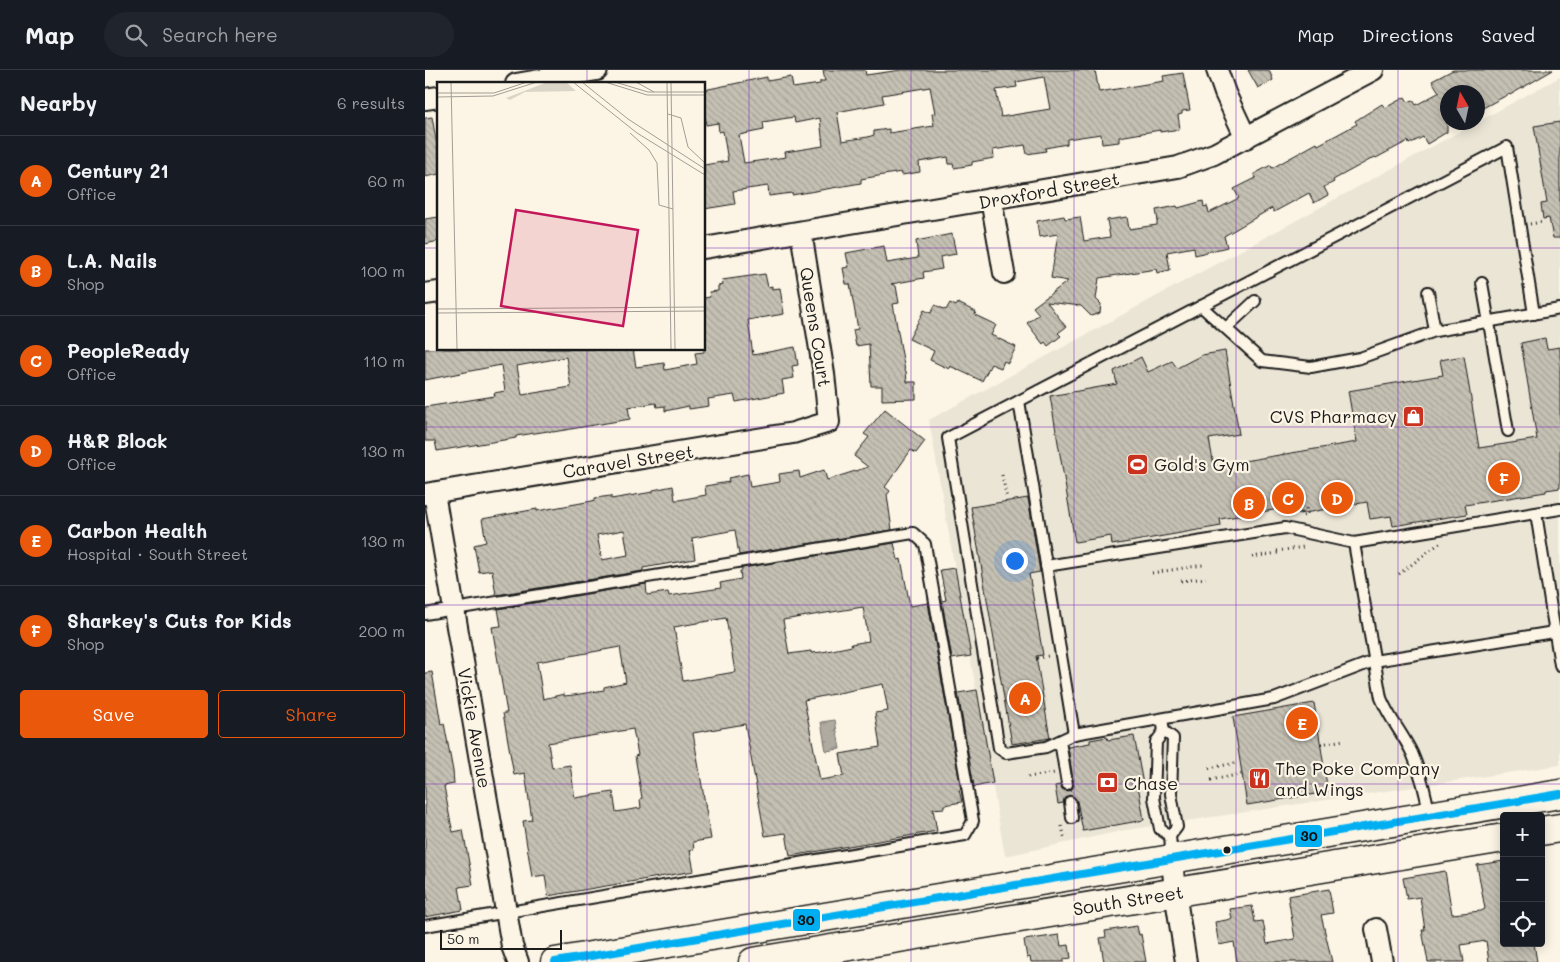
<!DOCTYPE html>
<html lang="en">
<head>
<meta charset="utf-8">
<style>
  :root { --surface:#171b24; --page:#20242c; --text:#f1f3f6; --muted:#9ea1a6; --line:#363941; --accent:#ea580c }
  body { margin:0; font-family:Mali,sans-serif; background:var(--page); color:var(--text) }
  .controls { position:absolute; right:15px; bottom:15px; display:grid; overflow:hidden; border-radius:5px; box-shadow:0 2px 12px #0003 }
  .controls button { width:45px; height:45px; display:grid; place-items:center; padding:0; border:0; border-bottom:1px solid var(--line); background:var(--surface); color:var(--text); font:25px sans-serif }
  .compass { position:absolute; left:1015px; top:15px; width:45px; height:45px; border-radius:50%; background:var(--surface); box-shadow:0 2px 12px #0003; rotate:351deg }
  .scale { position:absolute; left:15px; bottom:12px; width:122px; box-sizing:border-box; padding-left:5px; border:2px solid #1c1c1c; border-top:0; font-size:14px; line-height:18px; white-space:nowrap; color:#1c1c1c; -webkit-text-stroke:4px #fcf5e5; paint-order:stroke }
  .you { position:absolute; left:589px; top:490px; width:18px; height:18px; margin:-12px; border:4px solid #fff; border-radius:50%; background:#1a73e8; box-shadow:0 0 0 8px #1a73e833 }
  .badge { display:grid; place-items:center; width:32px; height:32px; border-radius:50%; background:var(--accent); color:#fff; font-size:16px; font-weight:700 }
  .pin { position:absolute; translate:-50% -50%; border:2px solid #fff; box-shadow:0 1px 5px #0006 }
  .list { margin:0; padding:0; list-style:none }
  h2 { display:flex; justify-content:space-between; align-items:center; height:65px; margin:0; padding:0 20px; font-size:21px }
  h2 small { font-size:16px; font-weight:400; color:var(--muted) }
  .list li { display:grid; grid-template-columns:32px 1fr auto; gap:15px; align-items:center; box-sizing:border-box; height:90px; padding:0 20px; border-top:1px solid var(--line) }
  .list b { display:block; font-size:19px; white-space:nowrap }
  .list p { margin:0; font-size:16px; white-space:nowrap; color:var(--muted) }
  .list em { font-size:16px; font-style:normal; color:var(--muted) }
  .actions { display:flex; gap:10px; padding:15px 20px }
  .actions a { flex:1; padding:11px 0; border:1px solid var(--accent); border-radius:5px; text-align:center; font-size:18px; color:var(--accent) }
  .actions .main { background:var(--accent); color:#fff }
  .icon { flex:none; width:28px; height:28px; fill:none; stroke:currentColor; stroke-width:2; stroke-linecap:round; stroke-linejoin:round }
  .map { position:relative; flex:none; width:1135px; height:892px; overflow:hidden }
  header { display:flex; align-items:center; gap:30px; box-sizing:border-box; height:70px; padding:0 25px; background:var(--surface); border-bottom:1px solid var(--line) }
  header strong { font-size:24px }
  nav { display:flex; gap:28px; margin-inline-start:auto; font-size:18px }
  .search { width:350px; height:45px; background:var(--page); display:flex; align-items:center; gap:12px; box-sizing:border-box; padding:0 18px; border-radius:28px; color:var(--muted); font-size:19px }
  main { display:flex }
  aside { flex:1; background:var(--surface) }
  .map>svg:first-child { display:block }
</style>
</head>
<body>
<header>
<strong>Map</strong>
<div class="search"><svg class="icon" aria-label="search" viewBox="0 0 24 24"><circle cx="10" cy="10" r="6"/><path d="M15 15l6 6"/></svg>Search here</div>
<nav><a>Map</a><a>Directions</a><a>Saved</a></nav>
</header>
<main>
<aside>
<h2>Nearby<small>6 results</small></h2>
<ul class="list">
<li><span class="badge">A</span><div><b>Century 21</b><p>Office</p></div><em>60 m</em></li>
<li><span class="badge">B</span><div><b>L.A. Nails</b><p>Shop</p></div><em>100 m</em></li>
<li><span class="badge">C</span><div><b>PeopleReady</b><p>Office</p></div><em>110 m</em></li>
<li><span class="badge">D</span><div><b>H&amp;R Block</b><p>Office</p></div><em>130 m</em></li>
<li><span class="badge">E</span><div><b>Carbon Health</b><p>Hospital · South Street</p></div><em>130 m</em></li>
<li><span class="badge">F</span><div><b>Sharkey's Cuts for Kids</b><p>Shop</p></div><em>200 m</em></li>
</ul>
<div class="actions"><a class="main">Save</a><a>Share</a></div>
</aside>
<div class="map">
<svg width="1135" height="892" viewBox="0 0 1135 892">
  <defs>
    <pattern id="water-ripples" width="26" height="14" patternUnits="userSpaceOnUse" patternTransform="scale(1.25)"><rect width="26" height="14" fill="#b0aba1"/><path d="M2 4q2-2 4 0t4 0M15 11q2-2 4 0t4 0" fill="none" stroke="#8e8a82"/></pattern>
    <pattern id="building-back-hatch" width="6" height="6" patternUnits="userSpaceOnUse" patternTransform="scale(1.25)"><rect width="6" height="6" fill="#c4c0b3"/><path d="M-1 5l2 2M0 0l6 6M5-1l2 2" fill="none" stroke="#a8a499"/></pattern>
  </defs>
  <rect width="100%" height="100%" fill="#fcf5e5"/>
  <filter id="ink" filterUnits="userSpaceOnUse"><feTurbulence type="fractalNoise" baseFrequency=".02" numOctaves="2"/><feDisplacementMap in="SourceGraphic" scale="10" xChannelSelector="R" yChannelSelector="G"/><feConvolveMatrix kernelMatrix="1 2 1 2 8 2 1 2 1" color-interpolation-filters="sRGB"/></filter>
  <g filter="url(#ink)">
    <path fill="#ebe5d6" d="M1135,7v688l-434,65 -121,26 -76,-436z"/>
    <path fill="url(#water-ripples)" stroke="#75726c" d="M410,650l5,29 -14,2 -5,-29z"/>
    <g fill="url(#building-back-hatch)" stroke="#1c1c1c" fill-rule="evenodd">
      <path d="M398,0h42l1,5 35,-5h194l4,22 65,-11 -1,-5 20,-3 7,37 -8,1v3l-4,1 2,14 -20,3v-2l-41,7v5l-17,2 -1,-10 -34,5v5l-22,4 1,3 -19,3 -2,-9 -32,5 1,8 -22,4v3l-18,3 -1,-4h-4l-1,-7 -29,5 1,10 -18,3 -1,-3 -40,7v4l-69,12v-2l-23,3 -1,-10 -35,5 2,13 -31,5v-44l24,-4 -5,-30 -4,1 -1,-9 -12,2 -2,-13v-22l63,-13v4l24,-4 2,11 27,-4v-3h5zM619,7l6,32 -49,8 -5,-27 21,-3 -1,-5zM505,17l5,26 -3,1 2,12 -45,7v-4l-15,2v4l-6,2 -26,4 -5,-29 47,-9 -2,-8zM369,47l1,6 25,-5 3,28 -38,6 1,5 -42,6 -5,-28 25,-5 -1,-8z"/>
      <path d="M823,0h21l4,10 -15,8z"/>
      <path d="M1028,0h100l-43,25 -1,-1 -28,15 -4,-7v-10h-30v40l-20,12 -4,-7 -14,7 -1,-3 -32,17 -1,-1 -42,23 1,2 -10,5 4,8 -14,8 -5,-10 -35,19 -2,-4 -48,28 3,11 -32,8 -1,-8 -27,5 3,18 -13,3 -1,-4 -57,9 -3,21 5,5 -1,9 -9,3 -10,-10 -34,-4 19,25 -8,6 3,3 -13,10 -3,-4 -2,2 -16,-21 12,-9 -6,-7 35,-26 -17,-3 7,-44 -19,3 -2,-16 27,-5 1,3 15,-2 4,24 26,-4 -3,-17 20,-3 2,12 28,-4v-4h1l-2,-11 21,-4 1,2 25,-7 1,6 3,-1 2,7 30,-15 -5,-9 22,-11 -2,-4 17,-9 1,3 45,-25 1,2 39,-21 -2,-3 27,-17 3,4 20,-11 3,5 5,-2 3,5 24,-13h-1l-7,-11z"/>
      <path d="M7,47l7,40v17l-14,3v-59z"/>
      <path d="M1135,52v116h-7l-4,-20 -6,1 -2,-15 6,-1 -13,-77z"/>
      <path d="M14,147v24l-14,3v-25z"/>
      <path d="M527,164l4,20 -16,3 2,12 -19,3 1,6 -33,6 5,2 3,17 -6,1 12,67h1l1,11h9v17l-34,1v-14h-11l-2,-42 -13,2 -3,-16 5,-1 -8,-45h-4l-3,-16 6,-1 -3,-14 38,-7 3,17 31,-5 -2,-17z"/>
      <path d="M340,204l3,13 4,-1v3l8,-1 4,26 -36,6 5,35 42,-8 3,18 -6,1 2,12 -12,2 2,13 -48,9 -2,-7 -26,4 1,7 -20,3v-3l-24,5v-5l-8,1 -1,-4 -28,4 2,12 -77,13 -5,-1 -32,5v2l-79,13 -2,-10h-10v-34l70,-11 -1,-3 11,-2 -4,-26 -76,15v-31h208l3,18 28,-4 1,7 32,-6 -2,-11 9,-1v-54l6,-1 -1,-5 9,-1v-5l5,-1 -1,-5zM141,287l5,30 -49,8 -5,-29z"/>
      <path d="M525,233l6,3 2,-3 18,9 -1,3 21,10 -5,10 25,12 -8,16 -4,-2 -3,7 -10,-4 -9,17 -32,-15 -1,3 -19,-9 4,-9 -25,-12 15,-29 7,3 4,-8 11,5z"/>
      <path d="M1120,268l2,11 13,-2v141l-14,2v2l-81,13 2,9 -74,12 -2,-10 -21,3 -3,-17 -68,12 -2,-8 -77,13 1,7 -109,19 -1,-9 -36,6 -25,-146 67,-12 -3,-13 27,-14 7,15 24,-11 5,7 25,-13 23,-4 14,83 -30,5 5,27 143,-24 -9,-51 95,-16 -3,-15 24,-4 15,92 58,-9 -16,-96z"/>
      <path d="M460,339l40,32 -9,12 -5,-3 -26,37 5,4 -3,4 5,35 -153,25 -4,-25 -43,8 3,21 -52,9v3l-147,24 -4,-25 -13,2 -5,-27 12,-3 -4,-23 55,-10v2l55,-10 3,-1v-2l16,-2v3l42,-7v-2l20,-4 2,14h4l27,-5 -1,-9 24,-4 -1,-4 20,-4 2,13 30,-5 -1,-8 20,-3 1,7 24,-8 3,10 41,-13 -14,-11 15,-19 -5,-3zM199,460l4,25 -26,5 -5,-25z"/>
      <path d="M603,428l12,74 -11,2 14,81 -7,1 14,82 -38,6 -41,-237z"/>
      <path d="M469,473l4,17 3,-1 9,47 18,-3 33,186 -2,1 3,12 -18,3v3l-11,1 4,22 -147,25 -4,-23 -21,3 -20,-112 -52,9 18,106 -18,3 1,7 -4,1 4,21 -146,25 -3,-21 -13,2 -9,-56 9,-1 -7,-47 -11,2 -11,-62h4l-15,-86 9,-1 -3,-17 148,-25 1,11 21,-3 1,4 52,-8 -1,-5 21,-4 -1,-8h2v-3zM438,537l6,34 -18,3 1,2 -30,6 -11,1v-2l-22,3 -6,-34zM301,548l9,54 -52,9 -9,-54zM195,577l6,35 -22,5v3l-30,5 -10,1v-2l-21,5 -6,-37zM458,614l5,27 -13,2 5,34 -40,7 4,22 -24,4 -16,-80zM208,659l5,26 -3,1 7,42 -2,1 1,9 -25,4 -3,-20 -38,6 -5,-33 -18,3 -4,-25z"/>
      <path d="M530,498l16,88 -19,3 -10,-58 4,-1 -6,-30z"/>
      <path d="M7,602l9,52 3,-1 9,48 1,13 -10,2 6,33 3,13 10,-2 10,55 -14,2 4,23 -38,7v-16l3,-1 -3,-18v-209z"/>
      <path d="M552,620l16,93 -19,4 -16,-94z"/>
      <path d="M889,633l14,89 -81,13 -14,-88z"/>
      <path d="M709,666l9,48 -5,1 6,35 -61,11 -6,-30 -2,-3 -6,-3 -5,4 -1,4 -5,1 -3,-18 5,-1 2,4 6,2 3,-1 3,-4 -6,-39 22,-4v-3l17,-3 1,3z"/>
      <path d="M1079,791v82h30l3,19h-48l-3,-21 -25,4 3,17h-36l-6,-32h3l-5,-33 -13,2 -4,-21 42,-7 7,43 29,-3 4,-2 -8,-44z"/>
      <path d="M904,819l4,24 -12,2 11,47h-95l-3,-20 -15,3 -4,-23 17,-3 -2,-10 22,-3 3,16 8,-1 4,23 28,-5 -7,-43z"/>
      <path d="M712,856l2,9 2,-1 5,28h-42l-4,-24 6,-1 -1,-6z"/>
      <path d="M634,865l2,11 8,-1 2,13 -7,1v3h-33l-1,-5 -3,1 -3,-18z"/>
    </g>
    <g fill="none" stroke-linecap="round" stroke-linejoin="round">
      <defs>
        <g id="lane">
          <path d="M1057,213l26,148"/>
          <path d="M1003,222l7,39"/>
          <path d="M776,236l61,55 49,6 49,-9 75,-27 125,-22"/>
          <path d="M1109,244l-27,-167 -559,291 51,310 7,5 40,-6 28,-13 200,-35 100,-38 186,-30"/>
          <path d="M801,258l29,-27"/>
          <path d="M594,331l55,333"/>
          <path d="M1111,443l24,152"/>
          <path d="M929,473l27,155c8,20 22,36 31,55 8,19 14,40 17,61"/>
          <path d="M621,496l239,-38 69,15 206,-34"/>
          <path d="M0,544l488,-81 12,11 48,277 -8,14 -540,91"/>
          <path d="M737,649l2,12 9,7 -2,56 6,33 -7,9 2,22"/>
          <path d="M739,661l-8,11 -2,56 6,31 10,7"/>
          <path d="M635,671l7,43"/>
          <path d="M645,732l2,16"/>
        </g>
        <g id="street">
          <path d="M792,0l8,23 21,45"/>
          <path d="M91,14l81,-14"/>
          <path d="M0,29l14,-2"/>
          <path d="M566,129l13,74"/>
          <path d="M279,178l474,-81 36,-13 159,-84"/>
          <path d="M0,224l14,-2"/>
          <path d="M9,423l78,453 6,16"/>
          <path d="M0,424l368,-61 36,-11 -5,-48 -23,-142"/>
          <path d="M747,789l3,33 11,70"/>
          <path d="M951,859l6,33"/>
        </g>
        <g id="primary">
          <path d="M1116,761l19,-3"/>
          <path d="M130,892l1005,-168"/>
          <path d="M328,892l751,-124"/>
        </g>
      </defs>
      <use href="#lane" stroke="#1c1c1c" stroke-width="14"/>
      <use href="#street" stroke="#1c1c1c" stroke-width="24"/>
      <use href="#primary" stroke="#1c1c1c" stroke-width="31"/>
      <g stroke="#1c1c1c" stroke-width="3" stroke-dasharray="1 4" stroke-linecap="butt">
        <path d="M1105,154l12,-2"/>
        <path d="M577,405l5,24"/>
        <path d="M875,432l2,14 5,-1 -1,-7"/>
        <path d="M852,481l27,-4"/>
        <path d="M827,487l26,-4"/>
        <path d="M727,503l51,-8"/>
        <path d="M974,504l41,-31"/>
        <path d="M756,511l25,-3"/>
        <path d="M612,588l11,-2"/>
        <path d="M896,674l23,-4"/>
        <path d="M784,698l27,-5"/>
        <path d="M603,707l27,-4"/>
        <path d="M786,710l31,-6"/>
        <path d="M637,756l3,14"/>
      </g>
      <use href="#lane" stroke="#fcf5e5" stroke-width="10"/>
      <use href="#street" stroke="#fcf5e5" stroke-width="20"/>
      <use href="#primary" stroke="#fcf5e5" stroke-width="28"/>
      <defs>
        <path id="bus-1" d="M130,892l1005,-168"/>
      </defs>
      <use href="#bus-1" stroke="#fcf5e5" stroke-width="11"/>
      <use href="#bus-1" stroke="#00aff2" stroke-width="8"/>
    </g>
  </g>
  <path fill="none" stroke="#7b2cbf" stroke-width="1" stroke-opacity="0.55" d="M162,0v14M324,0v892M486,0v892M649,0v892M811,0v892M973,0v892M0,178h14M279,178h856M162,279v613M0,357h1135M0,535h1135M0,714h1135"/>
  <defs>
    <symbol id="shop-square" viewBox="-11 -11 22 22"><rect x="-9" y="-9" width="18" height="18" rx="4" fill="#c8321e" stroke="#fcf5e5"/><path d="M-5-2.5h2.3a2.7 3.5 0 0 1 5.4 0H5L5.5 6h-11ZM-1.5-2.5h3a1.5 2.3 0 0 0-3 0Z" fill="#fff"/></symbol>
    <symbol id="stadium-square" viewBox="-11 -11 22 22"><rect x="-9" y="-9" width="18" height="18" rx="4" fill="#c8321e" stroke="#fcf5e5"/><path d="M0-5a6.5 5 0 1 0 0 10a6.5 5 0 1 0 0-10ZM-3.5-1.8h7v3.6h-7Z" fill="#fff"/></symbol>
    <symbol id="restaurant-square" viewBox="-11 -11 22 22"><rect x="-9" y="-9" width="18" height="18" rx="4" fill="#c8321e" stroke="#fcf5e5"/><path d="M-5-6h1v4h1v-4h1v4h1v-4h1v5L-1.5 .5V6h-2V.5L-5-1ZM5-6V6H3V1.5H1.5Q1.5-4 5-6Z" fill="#fff"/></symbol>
    <symbol id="bank-square" viewBox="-11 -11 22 22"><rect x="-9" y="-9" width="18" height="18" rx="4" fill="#c8321e" stroke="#fcf5e5"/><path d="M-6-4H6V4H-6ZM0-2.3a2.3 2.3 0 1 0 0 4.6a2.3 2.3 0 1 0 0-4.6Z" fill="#fff"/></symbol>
  </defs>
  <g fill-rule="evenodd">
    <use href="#shop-square" x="976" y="334" width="25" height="25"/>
    <use href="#stadium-square" x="700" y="382" width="25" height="25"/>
    <use href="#restaurant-square" x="822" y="696" width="25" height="25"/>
    <use href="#bank-square" x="670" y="700" width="25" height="25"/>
  </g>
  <circle fill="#1c1c1c" stroke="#fcf5e5" stroke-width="2" cx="802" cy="780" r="4.5"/>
  <g text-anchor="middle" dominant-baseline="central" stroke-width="4.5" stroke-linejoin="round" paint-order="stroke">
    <g font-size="18" fill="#1c1c1c" stroke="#fcf5e5">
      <text transform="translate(624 120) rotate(-10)">Droxford Street</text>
      <text transform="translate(391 257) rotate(81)">Queens Court</text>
      <text transform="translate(203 391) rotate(-9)">Caravel Street</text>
      <text transform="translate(50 658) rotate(80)">Vickie Avenue</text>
      <text transform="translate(703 830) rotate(-9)">South Street</text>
    </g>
    <g font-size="18" fill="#1c1c1c" stroke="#fcf5e5" text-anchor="start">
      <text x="972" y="346" text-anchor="end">CVS Pharmacy</text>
      <text x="729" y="394">Gold's Gym</text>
      <text x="850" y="698">The Poke Company<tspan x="850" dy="21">and Wings</tspan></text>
      <text x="699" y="713">Chase</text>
    </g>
  </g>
  <g transform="translate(12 12)">
    <rect width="268" height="268" fill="#fcf5e5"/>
    <path d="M108,1l21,-1 10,9 -51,1 -15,8 -4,-2z" fill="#dbd5c8"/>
    <path fill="none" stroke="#a29e95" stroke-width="1" d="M14,0l6,267M136,0l64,51 68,42M145,0l46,37 77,50M168,0l42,13h58M178,0l33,10h57M199,0l18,10M230,0l4,267M234,0l4,267M0,11h57l33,-11M0,15l56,-1 44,-14M231,32l13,4 7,29 17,16M193,51l19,17 8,13 2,42 14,4M0,227l268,-2M0,231l268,-2"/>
    <path fill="#c2185b" fill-opacity="0.15" stroke="#c2185b" stroke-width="2.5" d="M79,128l122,20 -15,96 -122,-20z"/>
    <rect width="268" height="268" fill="none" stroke="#1c1c1c" stroke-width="2.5"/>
  </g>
  <g stroke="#fcf5e5" stroke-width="2">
    <rect x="869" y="754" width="29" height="24" rx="5" fill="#00aff2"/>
    <rect x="367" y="838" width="29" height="24" rx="5" fill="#00aff2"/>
  </g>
  <g font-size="14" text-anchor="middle" font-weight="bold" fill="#111">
    <text x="884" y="771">30</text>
    <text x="381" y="855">30</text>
  </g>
</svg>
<div class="controls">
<button>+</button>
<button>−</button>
<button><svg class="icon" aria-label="locate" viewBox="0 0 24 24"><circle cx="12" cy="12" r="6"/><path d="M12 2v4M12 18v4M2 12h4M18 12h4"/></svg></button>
</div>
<svg class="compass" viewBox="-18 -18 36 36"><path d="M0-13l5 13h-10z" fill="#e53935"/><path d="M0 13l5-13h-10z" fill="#9ea1a6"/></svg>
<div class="scale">50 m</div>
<div class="you"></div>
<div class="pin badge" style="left:600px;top:628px">A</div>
<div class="pin badge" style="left:824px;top:433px">B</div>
<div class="pin badge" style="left:863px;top:428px">C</div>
<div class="pin badge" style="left:912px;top:428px">D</div>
<div class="pin badge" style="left:877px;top:653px">E</div>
<div class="pin badge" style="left:1079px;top:408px">F</div>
</div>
</main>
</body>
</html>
